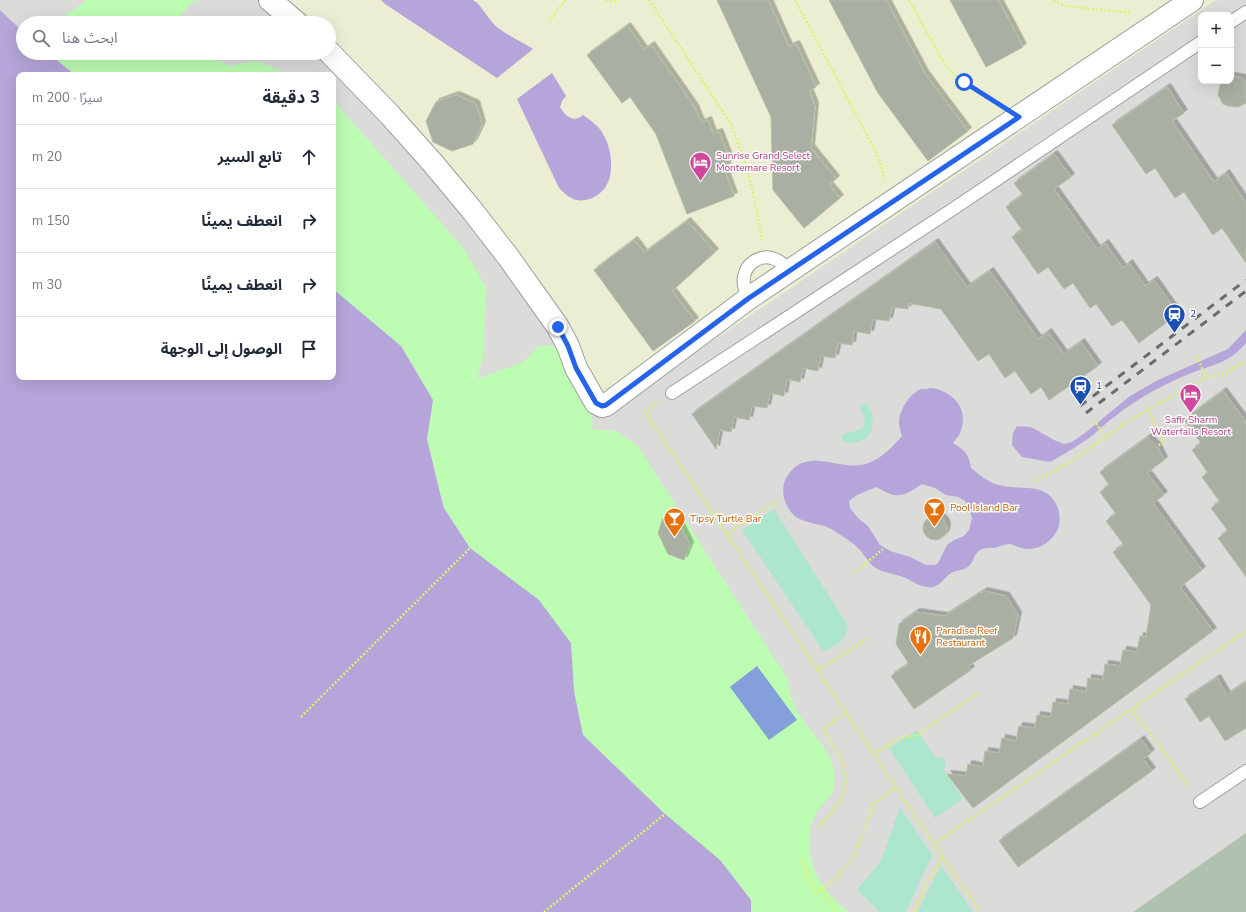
<!DOCTYPE html>
<html lang="ar">
<head>
<meta charset="utf-8">
<style>
  :root { --surface:#fff; --page:#f6f6f7; --text:#1f2937; --muted:#747a83; --line:#e0e1e3 }
  body { margin:0; font-family:"Nunito Sans","Noto Sans Arabic",sans-serif; background:var(--page); color:var(--text); direction:rtl }
  .controls { position:absolute; right:12px; top:12px; display:grid; overflow:hidden; border-radius:8px; box-shadow:0 4px 16px #0002 }
  .controls button { width:36px; height:36px; display:grid; place-items:center; padding:0; border:0; border-bottom:1px solid var(--line); background:var(--surface); color:var(--text); font:20px sans-serif }
  .stop { position:absolute; width:12px; height:12px; margin:-9px; border:3px solid #2563eb; border-radius:50%; background:#fff }
  .stop.end { background:#2563eb; border-color:#fff; box-shadow:0 1px 4px #0008 }
  .list { margin:0; padding:0; list-style:none }
  h2 { display:flex; justify-content:space-between; align-items:center; height:52px; margin:0; padding:0 16px; font-size:17px }
  h2 small { font-size:13px; font-weight:400; color:var(--muted) }
  .list li { display:grid; grid-template-columns:26px 1fr auto; gap:12px; align-items:center; box-sizing:border-box; height:64px; padding:0 16px; border-top:1px solid var(--line) }
  .list b { display:block; font-size:15px; white-space:nowrap }
  .list em { font-size:13px; font-style:normal; color:var(--muted) }
  .icon { flex:none; width:22px; height:22px; fill:none; stroke:currentColor; stroke-width:2; stroke-linecap:round; stroke-linejoin:round }
  .map { position:relative; flex:none; width:1246px; height:912px; overflow:hidden; direction:ltr }
  .search { position:absolute; background:var(--surface); box-shadow:0 4px 16px #0002; left:16px; top:16px; width:320px; height:44px; display:flex; align-items:center; gap:10px; box-sizing:border-box; padding:0 14px; border-radius:22px; color:var(--muted); font-size:15px }
  .panel { position:absolute; background:var(--surface); box-shadow:0 4px 16px #0002; left:16px; top:72px; width:320px; height:308px; border-radius:8px; direction:rtl }
  .map>svg:first-child { display:block }
</style>
</head>
<body>
<div class="map">
<svg width="1246" height="912" viewBox="0 0 1246 912">
  <defs>
    <filter id="shadow"><feDropShadow dx="3.5" dy="-3.5" stdDeviation="0" flood-color="#0004"/></filter>
  </defs>
  <rect width="100%" height="100%" fill="#e6eee3"/>
  <path fill="#dbdbda" fill-rule="evenodd" d="M0,0h1246v912h-495v-12l-86,-86 -91,-123 -35,-91 -69,-52 -43,-109 6,-39 -32,-54 -68,-57v-214h-258l-27,-22h281v-30h-306v9l-23,-22zM1201,15h30v66h-30z"/>
  <path fill="#ebeed3" d="M289,0h927l-598,405 -24,-21 -265,-342v-19h-18z"/>
  <path fill="#afc2b0" d="M1246,833v79h-113z"/>
  <g fill="#abe6cd">
    <path d="M865,403c9,6 10,23 4,32 -6,7 -18,10 -27,6v-5c6,-5 14,-4 21,-8l2,-9 -5,-13z"/>
    <path d="M774,509l74,117 -5,14 -19,12 -82,-122z"/>
    <path d="M917,730l18,27 11,2 -2,11 19,29 -28,19 -46,-70z"/>
    <path d="M900,807l32,48 -26,57h-26l-23,-22 24,-29z"/>
    <path d="M941,865l32,47h-55z"/>
  </g>
  <g fill="#bdfcb3">
    <path d="M87,0h108l-21,23h-119z"/>
    <path d="M48,53h159l22,13 28,-5 32,14h-214z"/>
    <path d="M333,100l132,150 21,38 -3,70 -6,21 46,-17 16,-16h18l36,61 -1,22 24,2 21,14 150,233c3,12 5,25 11,35 11,17 32,36 36,57 0,5 1,16 -1,21 -2,7 -11,13 -15,19 -14,22 -10,52 3,73 7,11 18,20 27,29h-97v-12l-31,-40 -55,-46 -82,-79 -9,-44 -35,-91 -69,-52 -26,-40 -17,-69 6,-39 -32,-54 -68,-57z"/>
  </g>
  <path fill="#849fda" d="M757,666l40,54 -28,20 -39,-53z"/>
  <g fill="#b5a5da" fill-rule="evenodd">
    <path d="M381,0h92c8,4 16,21 25,28 11,8 24,14 35,21l-36,29 -112,-74z"/>
    <path d="M0,10l23,22v21h25l27,22h-56v302h314v-88l68,57 32,54 -6,39 14,58 3,11 26,40 69,52 32,43 3,48 9,44 82,79 55,46 31,40v12h-751z"/>
    <path d="M552,73l14,23 -4,5 -2,6c6,10 14,16 23,8 7,5 16,11 20,19 7,11 10,29 7,42 -3,15 -18,27 -34,24 -7,-2 -13,-8 -17,-12l-42,-89z"/>
    <path d="M1246,330v13c-16,19 -30,21 -52,29 -28,11 -56,26 -80,45 -9,6 -16,15 -25,21 -13,9 -26,17 -39,24l-28,-5 -10,-12 1,-12 4,-7 14,1 23,13 10,4 8,-2 13,-9 45,-37 28,-16 70,-31z"/>
    <path d="M931,388c22,3 39,21 29,45 -1,3 -5,7 -7,10 12,8 16,11 18,25 10,8 19,16 32,18 18,4 41,-3 52,16 5,8 6,19 3,27 -7,14 -21,23 -37,19 -4,-1 -8,-4 -12,-4 -5,0 -11,4 -17,4 -4,0 -9,0 -12,2 -6,4 -6,10 -10,15 -5,5 -11,5 -17,7 -9,4 -13,17 -25,15 -9,-1 -15,-5 -22,-9 -10,-4 -23,-5 -32,-11 -7,-6 -11,-15 -18,-21 -7,-6 -17,-12 -25,-17 -11,-6 -24,-5 -35,-12 -9,-7 -15,-21 -12,-33 1,-6 5,-11 9,-15 19,-18 46,0 68,-4 17,-3 30,-16 41,-29 -1,-4 -3,-8 -3,-13 0,-12 10,-29 22,-34 3,0 7,0 10,-1zM922,484l13,4 11,7 12,2 7,4 4,7 3,10 -3,12 -5,6 -10,4 -7,5 -9,18 -3,2h-9l-16,-8 -20,-6 -10,-6 -12,-19 -9,-7 -9,-11 -1,-7 8,-6 19,-8c4,2 15,8 18,8 10,2 20,-6 28,-11z"/>
  </g>
  <g fill="#a9afa3" stroke="#b2bfa6" filter="url(#shadow)">
    <path d="M717,0h51l21,47 7,-3 20,43 -7,4 6,15 -4,42 25,31 -7,6 11,13 -36,30 -31,-38 -2,-73z"/>
    <path d="M829,0h57l39,74 43,57 -40,30 -50,-68z"/>
    <path d="M950,0h48l25,47 -37,20z"/>
    <path d="M627,26l17,24 7,-5 44,63 6,15 7,-3 5,14 6,-2 12,31 -8,3 11,30 -47,18 -31,-80 -26,-37 -8,6 -35,-48z"/>
    <path d="M1231,76l11,2 4,4v21l-8,4 -10,-1 -5,-2 -5,-9 2,-10 3,-4h8z"/>
    <path d="M1167,87l17,26 -12,8 42,61 12,-9 20,30v60l-24,-35 -9,7 -29,-43 -9,6 -20,-30 -9,6 -34,-49z"/>
    <path d="M456,95l20,9 6,21 -9,19 -21,7 -19,-9 -7,-21 10,-19z"/>
    <path d="M1054,154l17,23 -17,12 43,60 8,-6 18,25 6,-5 16,23 9,-6 24,34 -39,29 -17,-23 -10,6 -16,-22 -6,4 -17,-25 -9,6 -16,-22 -10,7 -26,-37 10,-7 -16,-23 17,-12 -9,-12z"/>
    <path d="M687,221l28,31 -43,39 23,30 -42,30 -59,-81 40,-30 10,13z"/>
    <path d="M935,242l32,45 23,-16 48,68 10,-7 16,22 17,-12 17,24 -49,34 -8,-13 -10,7 -16,-23 -10,7 -16,-24 -11,7 -37,-52 -33,-6v6l-16,-2 -3,14 -16,-2 -3,15 -16,-3 -2,14 -14,-2 -3,15 -14,-2 -3,15 -15,-3 -3,14 -13,-3 -3,17 -14,-3 -3,15 -15,-2 -3,14 -15,-3 -3,15 -11,-2 -4,19 -24,-35z"/>
    <path d="M1223,391l23,31v155l-28,-39 10,-7 -17,-23 9,-6 -18,-25 6,-4 -16,-23 9,-7 -17,-23z"/>
    <path d="M1148,437l9,9 7,14 -17,13 17,22 -11,8 49,67 -22,17 33,44 -240,177 -26,-34 19,2 2,-12 15,3 2,-16 14,2 3,-15 14,3 3,-15 16,2 2,-13 14,2 2,-15 15,2 2,-15 16,3 2,-14 15,2 2,-16 15,2 3,-16 14,2 3,-16 6,1 5,-32 -38,-53 11,-7 -18,-24 10,-7 -16,-22 9,-7 -9,-13z"/>
    <circle cx="935" cy="528" r="12"/>
    <path d="M663,518l16,5 11,22 -6,15 -16,-6 -10,-21z"/>
    <path d="M984,591l22,5 12,19 -5,23 -45,28 3,4 -57,39 -23,-33 18,-12 -13,-20 3,-20 17,-12 29,4z"/>
    <path d="M1217,678l10,17 19,-13v46l-21,13 -16,-25 -9,6 -15,-23z"/>
    <path d="M1141,739l10,14 -8,6 9,12 -134,96 -19,-26z"/>
  </g>
  <g fill="none" stroke-linecap="round" stroke-linejoin="round">
    <defs>
      <g id="service">
        <path d="M1231,22l15,-10"/>
        <path d="M749,298c-20,-32 21,-58 40,-26"/>
        <path d="M672,393l284,-186 245,-165"/>
        <path d="M1200,802l46,-31"/>
      </g>
      <g id="minor">
        <path d="M270,0l27,23"/>
        <path d="M329,52l60,62 42,47 40,48 38,49 49,69 10,19 8,22 20,35 6,3 4,-1 143,-107 443,-298"/>
      </g>
    </defs>
    <use href="#service" stroke="#9e9e9e" stroke-width="14"/>
    <use href="#minor" stroke="#9e9e9e" stroke-width="24"/>
    <g stroke="#dcf36e" stroke-width="2.5" stroke-dasharray="2 2" stroke-linecap="butt">
      <path d="M606,0l6,2 7,-2"/>
      <path d="M649,0l82,124 16,44 7,29 8,43"/>
      <path d="M795,0l83,156 7,24"/>
      <path d="M909,0l36,65c14,17 35,27 53,39"/>
      <path d="M1054,0l11,6 66,7"/>
      <path d="M549,20l17,-20"/>
      <path d="M1197,356l9,22"/>
      <path d="M659,402l-14,10 289,432 47,68"/>
      <path d="M1148,410l16,32 -7,4"/>
      <path d="M1094,420l11,17"/>
      <path d="M1035,481l37,-20 55,-39 38,-22 41,-22 15,-3 25,-14"/>
      <path d="M727,534l48,-32"/>
      <path d="M854,573l29,-24"/>
      <path d="M818,670l51,-32"/>
      <path d="M1130,710c23,24 40,51 59,77"/>
      <path d="M301,717l169,-169"/>
      <path d="M874,754l27,-17 15,-1 61,-43"/>
      <path d="M818,827c7,-7 15,-15 21,-24 16,-26 -1,-52 -16,-74l23,-17"/>
      <path d="M934,844l312,-213"/>
      <path d="M801,860l9,14 -4,3 10,16 5,-4 15,23"/>
      <path d="M821,889l17,-12 16,-21 12,-30 7,-22 23,-16"/>
      <path d="M544,912l121,-98"/>
      <path d="M914,912l14,-31 15,-24"/>
    </g>
    <use href="#service" stroke="#fff" stroke-width="12"/>
    <use href="#minor" stroke="#fff" stroke-width="22"/>
    <g stroke="#6b6b6b" stroke-width="3" stroke-dasharray="8 8" stroke-linecap="butt">
      <path d="M1080,406l166,-126"/>
      <path d="M1086,413l160,-122"/>
    </g>
  </g>
  <g fill="none" stroke-linecap="round" stroke-linejoin="round">
    <path stroke="#2563eb" stroke-width="5" d="M558,327l10,19 8,22 20,35 6,3 4,-1 143,-107 270,-181 -55,-35"/>
  </g>
  <defs>
    <symbol id="hotel-pin" viewBox="-11 -11 22 30"><path d="M0 17L-7.5 6A9.5 9.5 0 1 1 7.5 6Z" fill="#d1479c" stroke="#fff"/><path d="M-6-4.5h1.5V1H6V5H4.5V3h-9V5H-6ZM-4 0a1.8 1.8 0 1 1 3.6 0ZM.5 0V-2.5h3Q6-2.5 6 0Z" fill="#fff"/></symbol>
    <symbol id="station-pin" viewBox="-11 -11 22 30"><path d="M0 17L-7.5 6A9.5 9.5 0 1 1 7.5 6Z" fill="#1a4fb4" stroke="#fff"/><path d="M-3-6H3Q5-6 5-4V2Q5 4 3 4L4.5 6H3L1.5 4h-3L-3 6H-4.5L-3 4Q-5 4-5 2V-4Q-5-6-3-6ZM-3.5-4v3h7v-3ZM-3.5 1v1.5H-2V1ZM2 1v1.5H3.5V1Z" fill="#fff"/></symbol>
    <symbol id="bar-pin" viewBox="-11 -11 22 30"><path d="M0 17L-7.5 6A9.5 9.5 0 1 1 7.5 6Z" fill="#e8710a" stroke="#fff"/><path d="M-6-5H6L.8 .8V4.5H3.5V6h-7V4.5H-.8V.8Z" fill="#fff"/></symbol>
    <symbol id="restaurant-pin" viewBox="-11 -11 22 30"><path d="M0 17L-7.5 6A9.5 9.5 0 1 1 7.5 6Z" fill="#e8710a" stroke="#fff"/><path d="M-5-6h1v4h1v-4h1v4h1v-4h1v5L-1.5 .5V6h-2V.5L-5-1ZM5-6V6H3V1.5H1.5Q1.5-4 5-6Z" fill="#fff"/></symbol>
  </defs>
  <g fill-rule="evenodd">
    <use href="#hotel-pin" x="688" y="150" width="25" height="34"/>
    <use href="#station-pin" x="1162" y="302" width="25" height="34"/>
    <use href="#station-pin" x="1068" y="374" width="25" height="34"/>
    <use href="#hotel-pin" x="1178" y="382" width="25" height="34"/>
    <use href="#bar-pin" x="922" y="496" width="25" height="34"/>
    <use href="#bar-pin" x="662" y="506" width="25" height="34"/>
    <use href="#restaurant-pin" x="908" y="624" width="25" height="34"/>
  </g>
  <g text-anchor="middle" dominant-baseline="central" stroke-width="3" stroke-linejoin="round" paint-order="stroke">
    <g font-size="10" fill="#b23c85" stroke="#fff" text-anchor="start">
      <text x="716" y="156">Sunrise Grand Select<tspan x="716" dy="12">Montemare Resort</tspan></text>
      <text x="1191" y="420" text-anchor="middle">Safir Sharm<tspan x="1191" dy="12">Waterfalls Resort</tspan></text>
    </g>
    <g font-size="10" fill="#164399" stroke="#fff" text-anchor="start">
      <text x="1190" y="314">2</text>
      <text x="1096" y="386">1</text>
    </g>
    <g font-size="10" fill="#c56008" stroke="#fff" text-anchor="start">
      <text x="950" y="508">Pool Island Bar</text>
      <text x="690" y="519">Tipsy Turtle Bar</text>
      <text x="936" y="631">Paradise Reef<tspan x="936" dy="12">Restaurant</tspan></text>
    </g>
  </g>
</svg>
<div class="controls">
<button>+</button>
<button>−</button>
</div>
<div class="stop" style="left:964px;top:82px"></div>
<div class="stop end" style="left:558px;top:327px"></div>
<div class="search"><svg class="icon" aria-label="search" viewBox="0 0 24 24"><circle cx="10" cy="10" r="6"/><path d="M15 15l6 6"/></svg>ابحث هنا</div>
<section class="panel">
<h2>3 دقيقة<small>سيرًا · 200 m</small></h2>
<ul class="list">
<li><svg class="icon" aria-label="ahead" viewBox="0 0 24 24"><path d="M12 20V5M6 11l6-6 6 6"/></svg><div><b>تابع السير</b></div><em>20 m</em></li>
<li><svg class="icon" aria-label="right" viewBox="0 0 24 24"><path d="M7 20v-9h11M14 6l5 5-5 5"/></svg><div><b>انعطف يمينًا</b></div><em>150 m</em></li>
<li><svg class="icon" aria-label="right" viewBox="0 0 24 24"><path d="M7 20v-9h11M14 6l5 5-5 5"/></svg><div><b>انعطف يمينًا</b></div><em>30 m</em></li>
<li><svg class="icon" aria-label="arrive" viewBox="0 0 24 24"><path d="M6 21V4h12l-3 4 3 4H6"/></svg><div><b>الوصول إلى الوجهة</b></div></li>
</ul>
</section>
</div>
</body>
</html>
